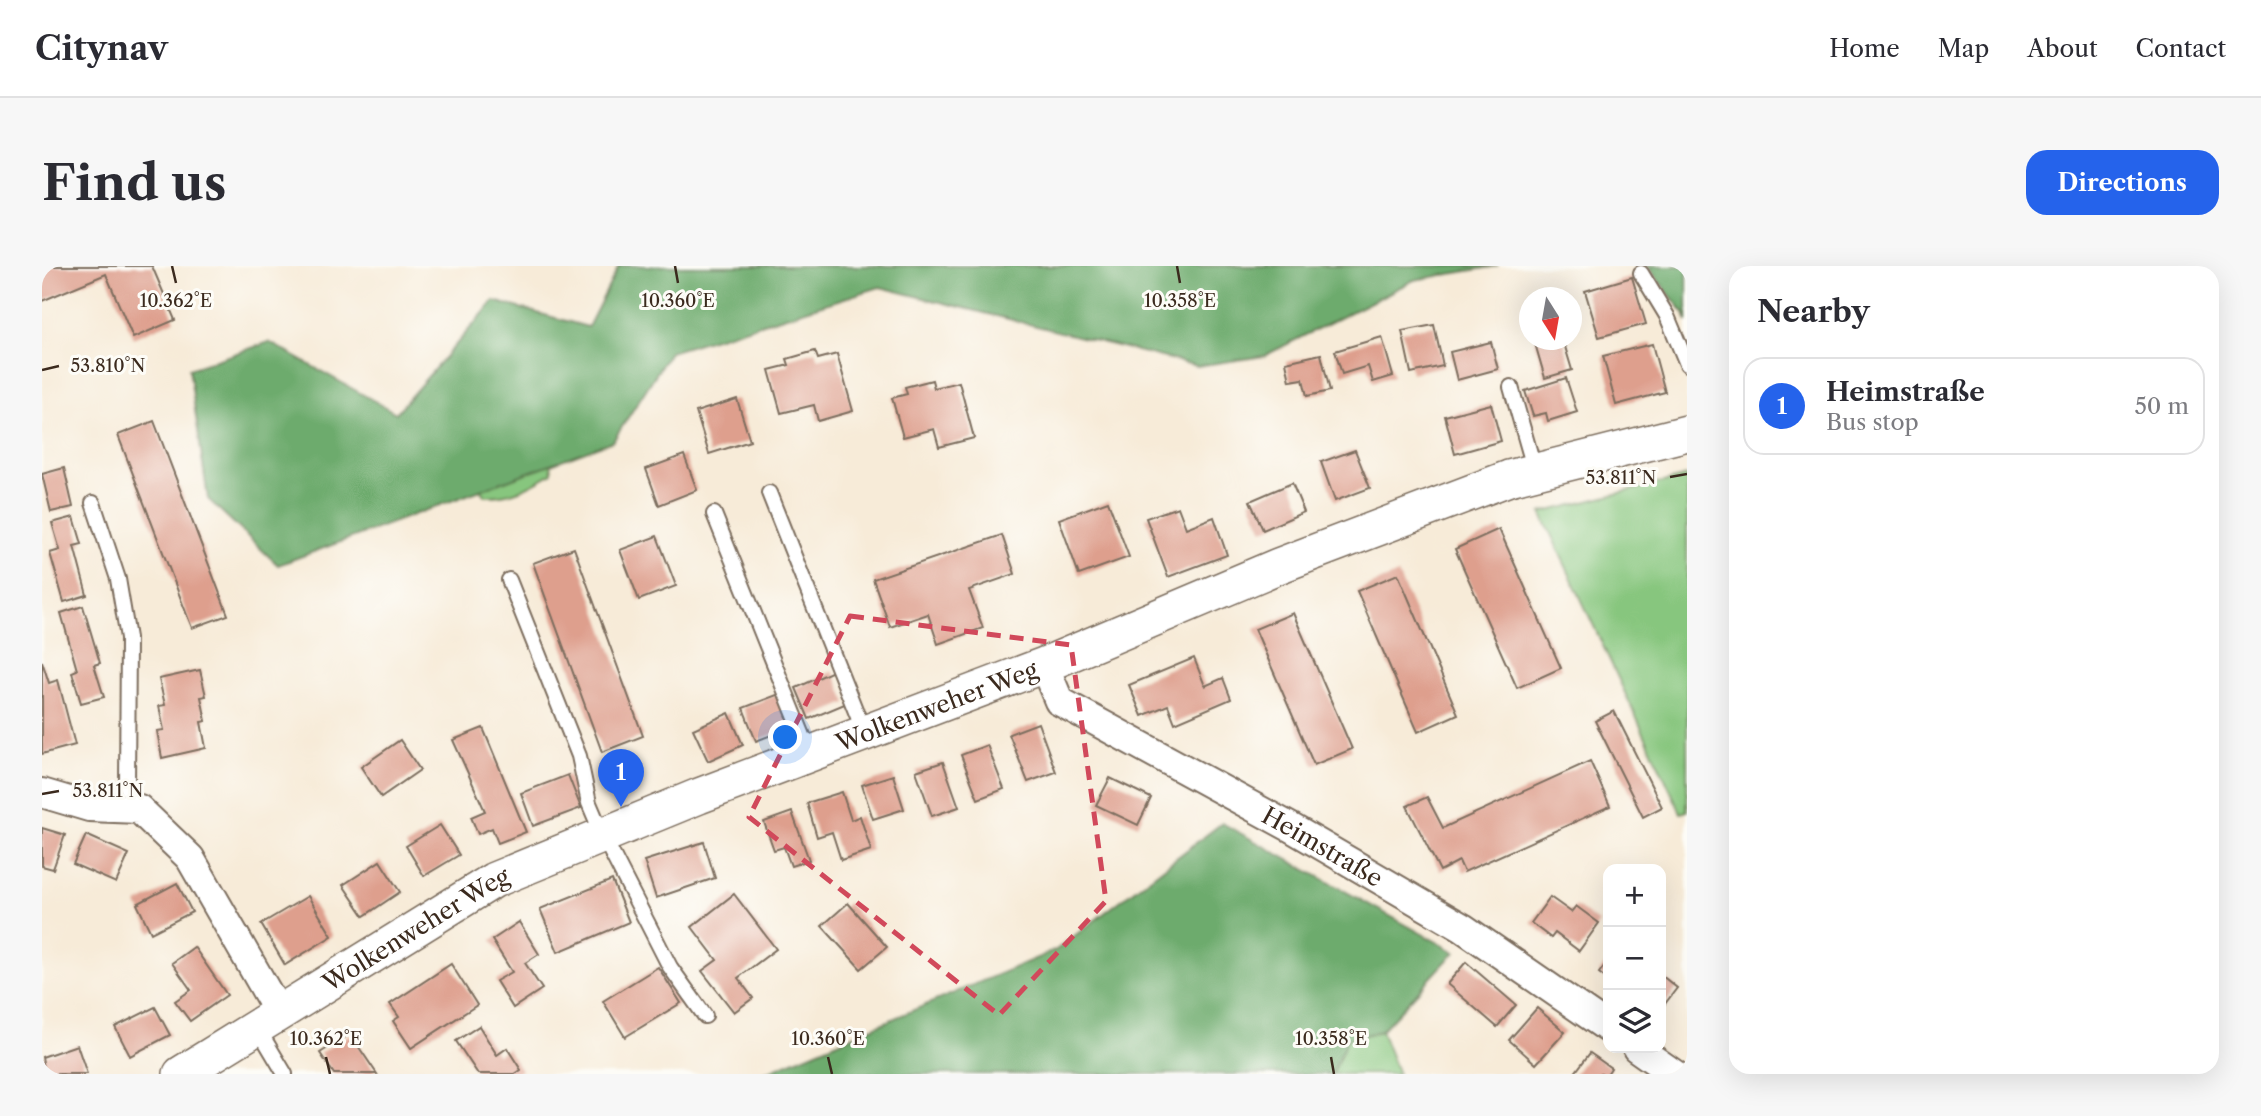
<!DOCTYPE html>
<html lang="en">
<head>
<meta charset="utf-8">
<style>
  :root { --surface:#fff; --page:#f7f7f7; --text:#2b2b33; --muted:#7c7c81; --line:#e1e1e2; --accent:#2563eb }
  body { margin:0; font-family:"Libre Caslon Text",serif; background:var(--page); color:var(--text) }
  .controls { position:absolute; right:21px; bottom:21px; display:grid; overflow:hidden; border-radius:14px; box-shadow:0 7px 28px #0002 }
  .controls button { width:63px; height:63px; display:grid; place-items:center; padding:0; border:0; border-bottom:2px solid var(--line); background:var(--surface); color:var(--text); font:35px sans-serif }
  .compass { position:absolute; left:1477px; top:21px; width:63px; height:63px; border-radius:50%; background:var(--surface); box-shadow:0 7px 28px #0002; rotate:169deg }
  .you { position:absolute; left:744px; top:472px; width:24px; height:24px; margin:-18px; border:5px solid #fff; border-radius:50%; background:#1a73e8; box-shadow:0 0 0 10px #1a73e833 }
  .badge { display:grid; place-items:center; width:46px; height:46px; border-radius:50%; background:var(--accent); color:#fff; font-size:23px; font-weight:700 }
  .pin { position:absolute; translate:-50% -58px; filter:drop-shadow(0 2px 4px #0008) }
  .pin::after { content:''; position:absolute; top:37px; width:24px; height:21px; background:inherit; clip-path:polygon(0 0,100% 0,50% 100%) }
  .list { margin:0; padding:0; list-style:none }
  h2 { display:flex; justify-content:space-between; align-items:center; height:91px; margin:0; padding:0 28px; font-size:30px }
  h2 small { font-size:23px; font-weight:400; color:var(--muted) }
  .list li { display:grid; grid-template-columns:46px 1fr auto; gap:21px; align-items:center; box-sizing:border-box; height:98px; margin:0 14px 14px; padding:0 14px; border:2px solid var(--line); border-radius:21px }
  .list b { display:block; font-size:26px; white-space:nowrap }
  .list p { margin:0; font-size:23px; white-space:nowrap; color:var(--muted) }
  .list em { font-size:23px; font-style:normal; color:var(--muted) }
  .icon { flex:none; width:38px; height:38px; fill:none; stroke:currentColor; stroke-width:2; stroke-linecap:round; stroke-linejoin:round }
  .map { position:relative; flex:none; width:1645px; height:808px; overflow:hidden; border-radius:21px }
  header { display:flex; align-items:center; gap:42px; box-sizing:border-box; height:98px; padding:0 35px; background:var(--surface); border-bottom:2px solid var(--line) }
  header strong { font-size:33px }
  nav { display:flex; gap:38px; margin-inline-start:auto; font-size:24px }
  .intro { display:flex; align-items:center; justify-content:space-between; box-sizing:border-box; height:168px; padding:0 42px }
  h1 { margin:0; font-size:49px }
  .button { padding:18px 32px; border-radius:21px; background:var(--accent); color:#fff; font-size:24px; font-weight:700 }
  main { display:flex; gap:42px; padding:0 42px }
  aside { flex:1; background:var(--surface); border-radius:21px; box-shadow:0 7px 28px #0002 }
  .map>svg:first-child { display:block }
</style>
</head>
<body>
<header>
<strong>Citynav</strong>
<nav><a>Home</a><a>Map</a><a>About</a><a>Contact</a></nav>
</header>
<div class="intro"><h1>Find us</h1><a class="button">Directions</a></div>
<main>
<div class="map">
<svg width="1645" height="808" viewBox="0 0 1645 808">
  <rect width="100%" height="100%" fill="#fdfcf7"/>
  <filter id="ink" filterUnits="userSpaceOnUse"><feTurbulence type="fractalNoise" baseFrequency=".0143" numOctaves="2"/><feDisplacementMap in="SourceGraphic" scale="14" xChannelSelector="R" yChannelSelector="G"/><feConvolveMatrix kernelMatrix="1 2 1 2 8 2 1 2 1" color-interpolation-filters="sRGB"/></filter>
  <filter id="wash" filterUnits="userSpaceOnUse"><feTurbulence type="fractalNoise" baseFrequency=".00686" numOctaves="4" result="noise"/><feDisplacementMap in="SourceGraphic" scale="28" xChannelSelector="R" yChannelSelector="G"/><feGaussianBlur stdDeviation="1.57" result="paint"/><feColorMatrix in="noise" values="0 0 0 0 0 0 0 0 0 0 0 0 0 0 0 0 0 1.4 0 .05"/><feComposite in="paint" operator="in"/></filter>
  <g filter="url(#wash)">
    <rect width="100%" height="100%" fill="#f7ebd8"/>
    <g fill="#87c67e" stroke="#61784e" stroke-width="2">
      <path d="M508,186l2,21c-22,13 -40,24 -67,23l-9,-11z"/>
      <path d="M1645,210v335l-6,2 -140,-300z"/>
      <path d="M1339,765l17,43h-66l15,-35z"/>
    </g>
    <g fill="#6dab6d" stroke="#546a46" stroke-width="2">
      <path d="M577,0h879l-84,14 -150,76 -67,10 -317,-79 -210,65 -57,89 -335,124 -70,-66 -19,-130 80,-27 127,71 98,-112 94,26z"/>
      <path d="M1605,0h40v56l-3,-9z"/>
      <path d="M1180,557l233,129 -74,79 -34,8 -15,35h-570l294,-124z"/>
    </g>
    <g id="blocks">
      <g fill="#de9f8d">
        <path d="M0,0h110l23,54 -42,18 -27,-64 -64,27z"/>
        <path d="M1590,11l14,47 -47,13 -14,-46z"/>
        <path d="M1392,59l9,41 -32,7 -9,-42z"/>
        <path d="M1340,71l11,39 -20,6 -5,-16 -26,8 -7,-23z"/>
        <path d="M1492,74h29l9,30 -27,8z"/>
        <path d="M1449,76l7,27 -41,11 -7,-28z"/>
        <path d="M1610,78l13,48 -49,13 -13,-49z"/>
        <path d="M773,85l3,8 19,-5 16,57 -35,10 -4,-16 -33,8 -12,-43 20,-5 -2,-6z"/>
        <path d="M1279,88l9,37 -23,5 -4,-17 -13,2 -4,-19z"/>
        <path d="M1524,112l11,34 -29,9 -2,-8 -13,3 -8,-25z"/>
        <path d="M890,114l2,8 25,-6 15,56 -35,9 -5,-18 -31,8 -11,-39 15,-4 -2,-7z"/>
        <path d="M695,133l13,42 -41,13 -13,-42z"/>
        <path d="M1449,138l10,37 -46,13 -10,-38z"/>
        <path d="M112,155l74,194 -36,13 -74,-193z"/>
        <path d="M1313,184l15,38 -35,13 -14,-39z"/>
        <path d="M642,189l13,35 -38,15 -13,-36z"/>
        <path d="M22,202l9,39 -22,5 -9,-38z"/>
        <path d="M1250,217l12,29 -41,18 -13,-29z"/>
        <path d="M1066,235l21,56 -50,18 -20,-56z"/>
        <path d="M1136,241l8,21 28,-11 13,38 -59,22 -22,-59z"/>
        <path d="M32,251l8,27 -8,2 13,49 -23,7 -14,-49 10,-3 -8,-27z"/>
        <path d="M1457,263l62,139 -44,20 -62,-139z"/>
        <path d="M960,269l13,39 -46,16 14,38 -45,16 -10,-30 -38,13 -17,-48z"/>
        <path d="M615,270l19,50 -37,14 -19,-50z"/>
        <path d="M532,282l69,188 -41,16 -69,-189z"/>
        <path d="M1356,308l60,140 -40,18 -61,-141z"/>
        <path d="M41,340l17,57 -6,2 10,32 -23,6 -9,-31 5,-2 -16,-57z"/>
        <path d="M1251,347l59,136 -38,16 -59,-136z"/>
        <path d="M1152,392l11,28 18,-8 8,21 -56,24 -7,-18 -26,11 -13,-31z"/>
        <path d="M0,395l7,22 9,-3 17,65 -33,9z"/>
        <path d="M158,404l6,26 -5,1 5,24 -5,1 5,26 -44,10 -5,-27 7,-1 -5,-24 6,-1 -6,-26z"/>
        <path d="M791,405l14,32 -38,16 -13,-31z"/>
        <path d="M740,427l13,33 -39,15 -13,-33z"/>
        <path d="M1572,445l48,96 -19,10 -48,-96z"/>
        <path d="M687,447l14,32 -35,16 -15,-32z"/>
        <path d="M996,457l18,49 -28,10 -19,-48z"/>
        <path d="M441,462l43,104 -28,11 -6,-15 -14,6 -7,-17 14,-6 -32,-71z"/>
        <path d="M358,474l20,30 -39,27 -20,-30z"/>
        <path d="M945,479l17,44 -26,10 -17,-44z"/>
        <path d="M1548,495l20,45 -146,66 -5,-11 -19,10 -33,-65 20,-9 16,31z"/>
        <path d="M901,496l16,45 -27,9 -16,-45z"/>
        <path d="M526,509l13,33 -48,18 -12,-33z"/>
        <path d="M851,509l11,34 -31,10 -11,-34z"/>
        <path d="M1068,512l41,20 -13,27 -42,-20z"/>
        <path d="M800,526l9,28 9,-4 11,34 -30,10 -9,-28 -15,5 -10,-34z"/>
        <path d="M750,546l17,48 -18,6 -7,-19 -10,3 -10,-28z"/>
        <path d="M398,559l19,30 -35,21 -18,-30z"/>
        <path d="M0,562l23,7 -12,34 -11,-3z"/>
        <path d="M44,569l43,19 -13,29 -43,-19z"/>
        <path d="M662,576l11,36 -59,20 -12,-37z"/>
        <path d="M338,595l20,31 -36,24 -21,-31z"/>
        <path d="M570,614l17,42 -71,30 -18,-43z"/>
        <path d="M135,617l15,29 -41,21 -14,-29z"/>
        <path d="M692,628l42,55 -38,29 15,20 -19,14 -32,-41 15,-11 -25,-33z"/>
        <path d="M266,630l24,40 -47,29 -24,-41z"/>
        <path d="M1508,631l21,15 5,-6 23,17 -20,28 -24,-18 -4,5 -20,-15z"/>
        <path d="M806,637l39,44 -26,22 -39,-43z"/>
        <path d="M477,656l20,32 -14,9 17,26 -29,19 -17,-27 16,-9 -20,-32z"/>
        <path d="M152,681l33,48 -37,26 -15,-20 16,-11 -19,-27z"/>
        <path d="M1566,695v19l-9,-7z"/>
        <path d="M1424,696l50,43 -19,22 -50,-43z"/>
        <path d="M409,698l26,41 -66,43 -18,-27 6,-4 -9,-13z"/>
        <path d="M616,701l23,36 -56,34 -22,-36z"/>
        <path d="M1619,709l16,13 -16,21z"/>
        <path d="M113,741l15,28 -40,21 -15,-29z"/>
        <path d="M1495,742l28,24 -29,32 -27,-24z"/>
        <path d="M437,760l18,29 10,-7 14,22 -6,4h-37l-22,-33z"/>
        <path d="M308,768l27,40h-43l-14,-21z"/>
        <path d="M35,779l10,29h-42l-3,-17z"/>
        <path d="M1548,787l21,15 -4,6h-33z"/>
      </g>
    </g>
  </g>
  <g filter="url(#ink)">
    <use href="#blocks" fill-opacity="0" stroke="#7d6e5f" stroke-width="2"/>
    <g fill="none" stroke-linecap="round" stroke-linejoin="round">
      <defs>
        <g id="service">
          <path d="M1599,7l26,43 20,48"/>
          <path d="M1469,121l24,84"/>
          <path d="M727,227l95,239"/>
          <path d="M51,237l25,76 10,59 -1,150 12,21"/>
          <path d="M672,248l96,239"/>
          <path d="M467,314l70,176 10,47 14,33 67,131 35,49"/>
          <path d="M215,761l28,47"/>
        </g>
        <g id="minor">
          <path id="s1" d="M1002,399l15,36 231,126 173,101 145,100"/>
          <path d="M0,527l47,14 50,2 51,49 89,155"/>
          <path d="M1595,782l37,26"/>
        </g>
        <g id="tertiary">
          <path id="s2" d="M139,808l313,-194 205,-84 345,-131 234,-99 231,-88 178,-45"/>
        </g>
      </defs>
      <use href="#service" stroke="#7d6e5f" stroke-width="18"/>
      <use href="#minor" stroke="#7d6e5f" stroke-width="32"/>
      <use href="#tertiary" stroke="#7d6e5f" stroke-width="38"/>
      <use href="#service" stroke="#fff" stroke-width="14"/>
      <use href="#minor" stroke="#fff" stroke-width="28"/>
      <use href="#tertiary" stroke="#fff" stroke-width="35"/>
    </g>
  </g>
  <path fill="none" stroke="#d1495b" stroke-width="5" stroke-dasharray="14 9" stroke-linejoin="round" d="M808,350l221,29 35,256 -107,114 -250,-198z"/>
  <path fill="none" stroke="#3b2a1e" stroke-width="2.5" d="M130,0l4,17M633,0l3,17M1135,0l3,17M0,104l17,-4M1628,211l17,-3M0,528l17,-3M284,791l4,17M786,791l4,17M1289,791l3,17"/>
  <g text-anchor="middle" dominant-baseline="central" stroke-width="6" stroke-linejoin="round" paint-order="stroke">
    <g font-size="24" fill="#3b2a1e" stroke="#fdfcf7">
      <text stroke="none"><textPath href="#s2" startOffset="844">Wolkenweher Weg</textPath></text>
      <text stroke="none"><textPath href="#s1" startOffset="340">Heimstraße</textPath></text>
      <text stroke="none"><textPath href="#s2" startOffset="276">Wolkenweher Weg</textPath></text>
    </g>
  </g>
  <g font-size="18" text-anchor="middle" fill="#3b2a1e" stroke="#fdfcf7" stroke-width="6" stroke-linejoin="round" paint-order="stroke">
    <text x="134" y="41">10.362°E</text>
    <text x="636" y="41">10.360°E</text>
    <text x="1138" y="41">10.358°E</text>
    <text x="66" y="106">53.810°N</text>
    <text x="1579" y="218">53.811°N</text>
    <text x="66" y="531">53.811°N</text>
    <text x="284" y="779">10.362°E</text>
    <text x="786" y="779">10.360°E</text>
    <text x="1289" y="779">10.358°E</text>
  </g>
</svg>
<div class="controls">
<button>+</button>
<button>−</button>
<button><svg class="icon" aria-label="layers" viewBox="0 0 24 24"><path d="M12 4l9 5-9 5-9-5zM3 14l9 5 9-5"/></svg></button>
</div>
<svg class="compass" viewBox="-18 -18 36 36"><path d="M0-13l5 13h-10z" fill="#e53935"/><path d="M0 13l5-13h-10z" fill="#7c7c81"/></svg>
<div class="you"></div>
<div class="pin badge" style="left:579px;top:541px">1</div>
</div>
<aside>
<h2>Nearby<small></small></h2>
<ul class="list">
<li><span class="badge">1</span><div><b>Heimstraße</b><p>Bus stop</p></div><em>50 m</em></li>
</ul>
</aside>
</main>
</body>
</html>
